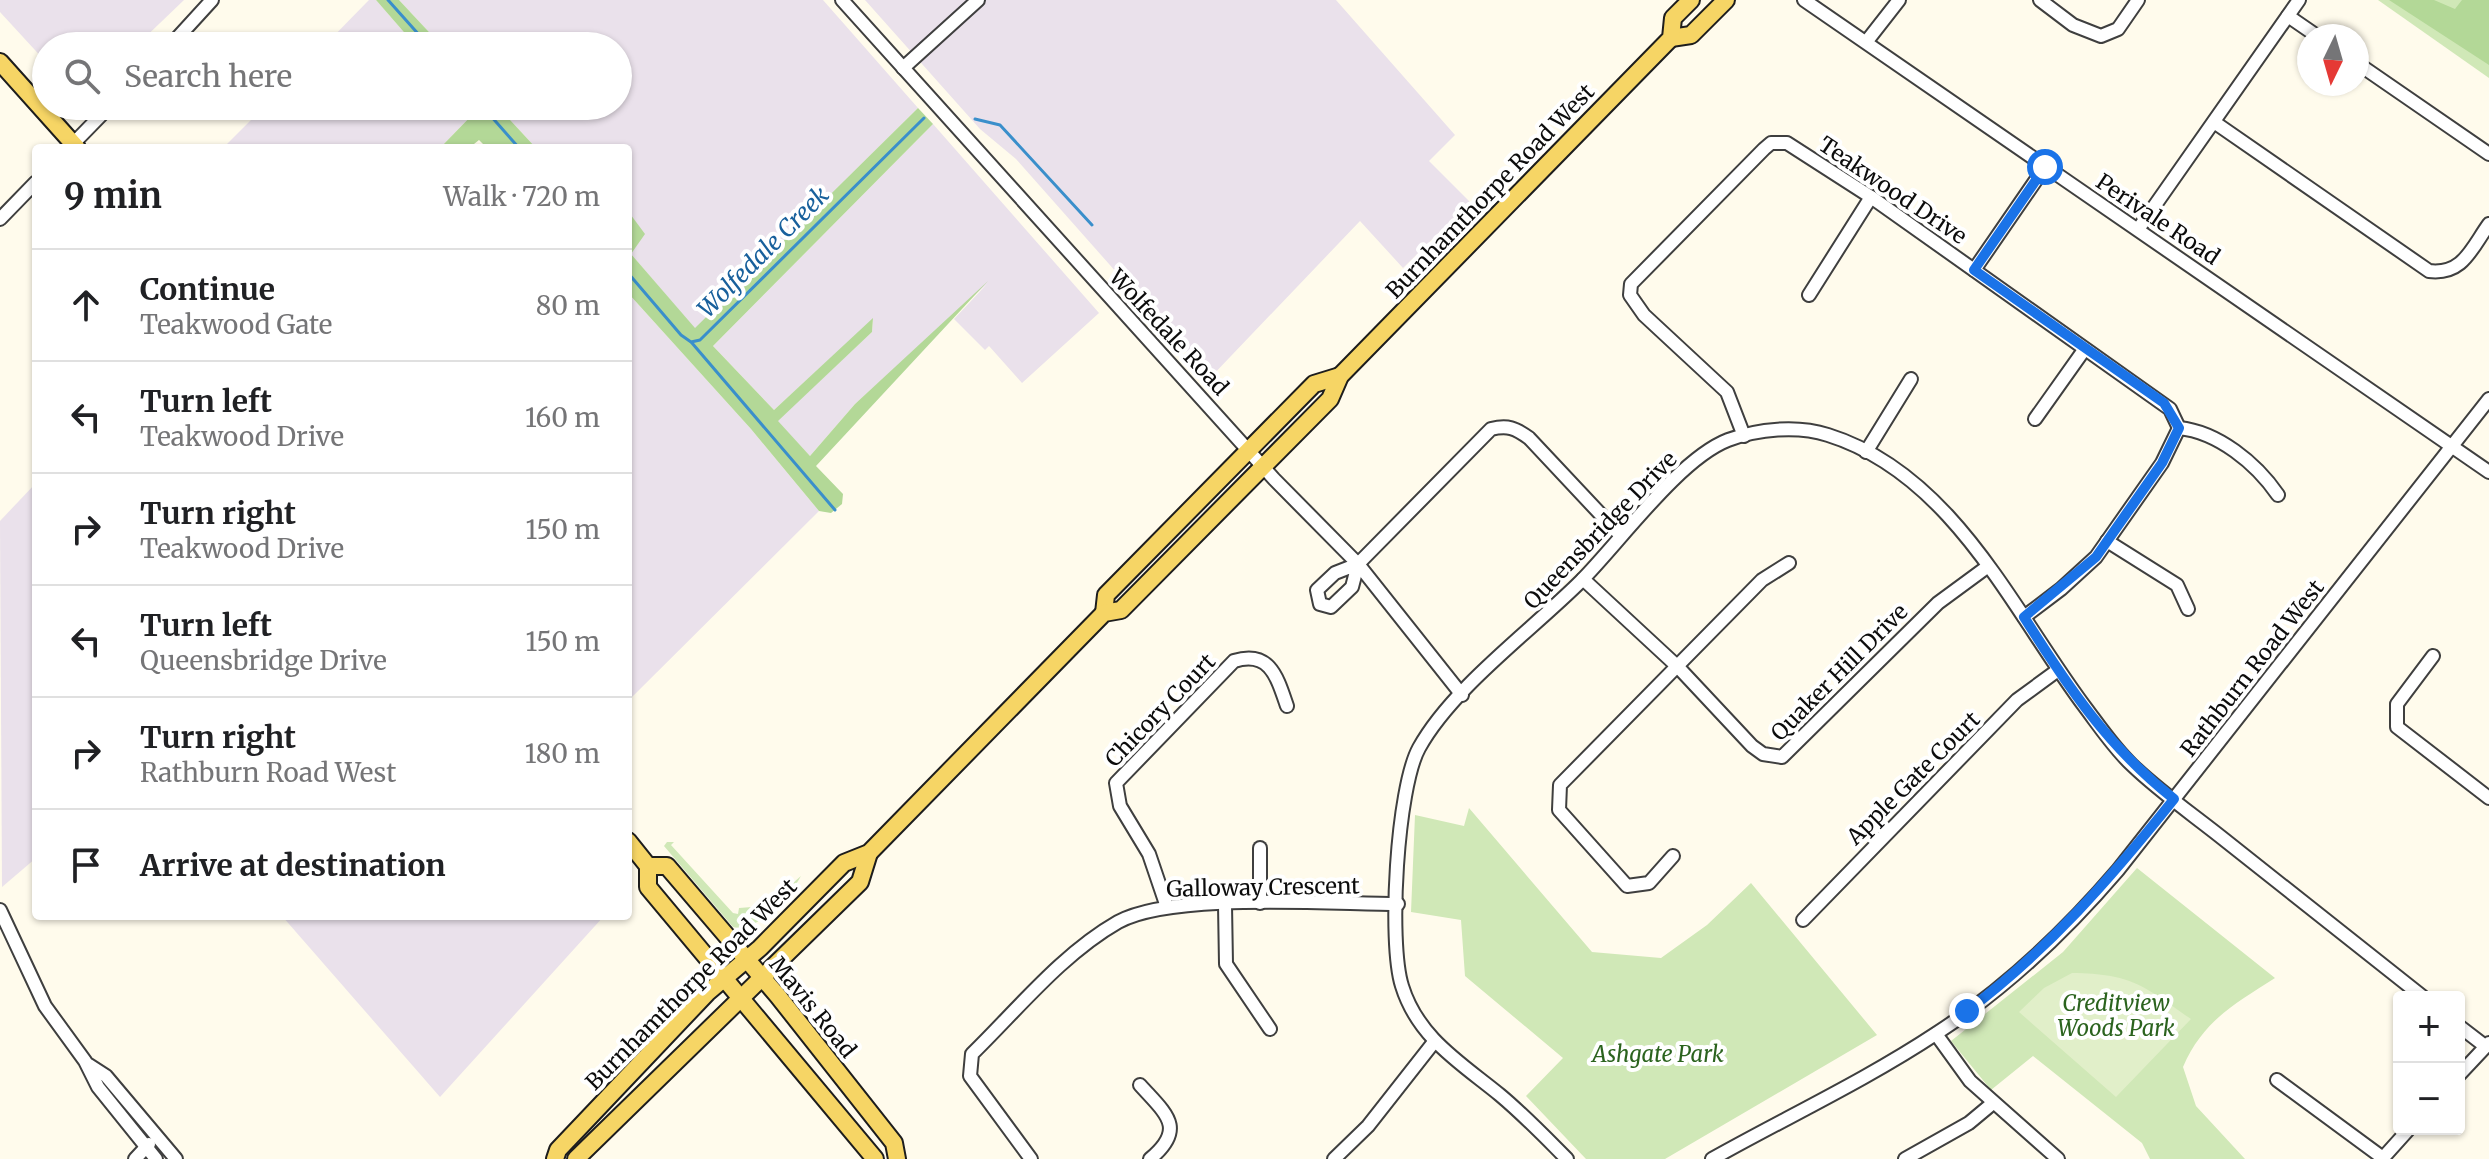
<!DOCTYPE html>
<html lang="en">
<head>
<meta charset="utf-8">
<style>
  :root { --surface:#fff; --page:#f6f6f6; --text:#202124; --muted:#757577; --line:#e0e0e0 }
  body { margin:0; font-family:Merriweather,serif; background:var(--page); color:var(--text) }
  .controls { position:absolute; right:24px; bottom:24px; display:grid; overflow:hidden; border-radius:8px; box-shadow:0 2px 6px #0004 }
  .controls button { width:72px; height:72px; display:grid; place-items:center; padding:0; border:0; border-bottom:2px solid var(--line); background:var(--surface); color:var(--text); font:40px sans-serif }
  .compass { position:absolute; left:2297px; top:24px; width:72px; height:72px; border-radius:50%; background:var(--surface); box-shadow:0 2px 6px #0004; rotate:185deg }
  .stop { position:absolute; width:24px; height:24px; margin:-18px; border:6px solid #1a73e8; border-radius:50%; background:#fff }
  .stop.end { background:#1a73e8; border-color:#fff; box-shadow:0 2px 8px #0008 }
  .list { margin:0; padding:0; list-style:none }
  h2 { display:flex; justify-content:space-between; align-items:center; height:104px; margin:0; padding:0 32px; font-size:34px }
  h2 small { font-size:26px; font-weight:400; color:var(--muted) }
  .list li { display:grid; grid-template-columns:52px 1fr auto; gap:24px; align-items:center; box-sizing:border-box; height:112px; padding:0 32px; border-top:2px solid var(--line) }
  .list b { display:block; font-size:30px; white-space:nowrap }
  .list p { margin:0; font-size:26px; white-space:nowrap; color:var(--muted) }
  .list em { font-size:26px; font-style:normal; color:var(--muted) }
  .icon { flex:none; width:44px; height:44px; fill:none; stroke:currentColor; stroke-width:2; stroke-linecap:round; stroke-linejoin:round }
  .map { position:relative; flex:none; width:2489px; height:1159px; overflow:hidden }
  .search { position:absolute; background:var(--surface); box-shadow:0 2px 6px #0004; left:32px; top:32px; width:600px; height:88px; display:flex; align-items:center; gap:20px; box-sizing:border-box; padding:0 28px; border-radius:44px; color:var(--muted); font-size:30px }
  .panel { position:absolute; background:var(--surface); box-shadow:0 2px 6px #0004; left:32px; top:144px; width:600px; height:776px; border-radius:8px }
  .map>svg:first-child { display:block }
</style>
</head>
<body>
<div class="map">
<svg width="2489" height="1159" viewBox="0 0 2489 1159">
  <rect width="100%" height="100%" fill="#fffbec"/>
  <g fill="#eae1eb">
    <path d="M0,0h184l-48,46h-90v16l-46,-50z"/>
    <path d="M369,0h7l40,46h-92z"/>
    <path d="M399,0h424l95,108 -223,221 -64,-75 13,-20 -16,-23v-63h-92l-39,-42h121v-60h-176z"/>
    <path d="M865,0h471l119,135 -26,26 41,41 -67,66 -43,-47 -150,157 -194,-219 -36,-30z"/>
    <path d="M265,106h203l6,7 -34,35h-217z"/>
    <path d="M933,124l166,189 -77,70 -33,-37 -4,4 -31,-31 33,-35 -132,120 -45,52 -33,-35 95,-89 1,-13 -99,91 -61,-64z"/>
    <path d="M628,293l123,136 68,82 -191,190z"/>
    <path d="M36,483v375l-34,29 -2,-366z"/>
    <path d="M282,916h322l-164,181z"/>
  </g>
  <g fill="#d0e8b7">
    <path d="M2378,0h111v78z"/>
    <path d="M1469,808l123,144 69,6 46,-33 44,-42 126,152 -212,124h-79l-60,-63 37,-38 -98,-82 -4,-56 -50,-8 4,-97 49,11z"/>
    <path d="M667,842h7l-3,3 62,68 5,1 1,-6 13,-1 7,-6 6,6 36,-31c-11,20 -44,57 -68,51l-69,-81z"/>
    <path d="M2137,868l138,110c-42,27 -72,43 -92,89l13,39 49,53h-95l-8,-16 -109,-87 -42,34 -40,-49 112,-89z"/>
  </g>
  <g fill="#b3d897">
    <path d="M376,0h23l43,46h-26z"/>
    <path d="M2389,0h45l21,9 7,-9h27v65z"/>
    <path d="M468,106h29l39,42h-49l-8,-8 -10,8h-29l34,-35z"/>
    <path d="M918,108l15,16 -220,222 61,64 99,-92 -1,14 -94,89 32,35 45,-52 133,-123 -172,185 27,28 -1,10 -11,9 -12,-2 -68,-82 -123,-136v-82l17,23 -14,20 64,74z"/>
  </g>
  <path fill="#e1efc9" d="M2072,973c61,1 70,12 119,46l-75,78 -97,-85 25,-24z"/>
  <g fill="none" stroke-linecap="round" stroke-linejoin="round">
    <g stroke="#3a8fcb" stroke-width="3">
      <path d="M388,0l41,46"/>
      <path d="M482,106l37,42"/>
      <path d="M975,119l25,6 92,100"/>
      <path d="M628,273l53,62 10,7 9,-2 224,-222"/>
      <path d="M692,343l143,167"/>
    </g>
    <defs>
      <g id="minor">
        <path d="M842,0l432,479 84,85 104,131"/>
        <path d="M1804,0l685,472"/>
        <path d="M2040,0l33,25 28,11 17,-7 20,-29"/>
        <path d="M2288,16l29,20"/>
        <path d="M1867,41l32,-41"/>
        <path d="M170,46l42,-46"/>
        <path d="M2357,63l132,91"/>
        <path d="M903,68l75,-68"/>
        <path d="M2214,122l215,149c34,4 42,-22 60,-47"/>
        <path d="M69,148l41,-42"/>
        <path d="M0,219l36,-37"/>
        <path d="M2139,228l160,-228"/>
        <path d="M1974,270l71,-103"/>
        <path d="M1809,295l62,-98"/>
        <path d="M2035,419l49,-69"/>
        <path d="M2179,428c39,4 77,35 99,67"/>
        <path d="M1744,436l-17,-44 -83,-77 -14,-20 1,-11 133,-135 7,-6h16l84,54 299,212 9,19 -17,35 -66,94 -35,32 -37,28"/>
        <path d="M1866,452l45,-73"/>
        <path d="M2107,541l70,44 11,24"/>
        <path d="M1358,564l-6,23 -21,20 -11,-3 -3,-14 18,-17 23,-9 133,-135c17,-4 24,-1 38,9l92,98"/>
        <path d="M1583,579l95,88 74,79 11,8 19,3 156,-154 49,-36"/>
        <path d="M2433,656l-36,48v23l92,71"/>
        <path d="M1673,856l-24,27 -22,3 -68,-76 1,-25 202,-205 27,-17"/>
        <path d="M1260,903v-55"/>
        <path d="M1225,905l1,59 44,65"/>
        <path d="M1167,907l-18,-53 -29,-48 -4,-23 118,-122c36,-11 43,16 53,45"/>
        <path d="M0,910l45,96 40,55 13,26 58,72"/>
        <path d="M1803,920l214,-220 41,-30"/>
        <path d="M2459,1026l26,20"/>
        <path d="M1936,1034l34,47 88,78"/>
        <path d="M89,1065l17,11 70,83"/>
        <path d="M2459,1075l30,-32"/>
        <path d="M2277,1080l106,78"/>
        <path d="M1140,1085c26,29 47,43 10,74"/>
        <path d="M135,1159l14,-15"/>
        <path d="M1031,1159l-61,-83 2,-22c46,-45 90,-100 146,-132 53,-30 214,-18 280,-18"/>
        <path d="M1334,1159l34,-33 66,-84"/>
        <path d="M1567,1159c-22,-22 -43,-44 -67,-64 -39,-32 -82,-57 -98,-109 -14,-44 -5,-198 17,-238 33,-60 113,-118 162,-167 38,-38 98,-122 147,-141 30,-11 69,-15 100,-5 125,39 185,176 257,272 15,20 29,41 47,58 29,28 63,51 94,76 66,52 132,104 197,156"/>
        <path d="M1712,1159c75,-42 154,-79 225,-126 69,-45 128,-101 181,-163l371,-471"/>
        <path d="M1905,1159l64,-36 24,-20"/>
        <path d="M2382,1159l27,-30"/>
      </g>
      <g id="major">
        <path d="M1671,38l20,-3 35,-35"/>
        <path d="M0,62l77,86"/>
        <path d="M1104,613l2,-18 208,-211 26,-8"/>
        <path d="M628,841l20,25v21l227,272"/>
        <path d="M648,866h19l111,130 116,147 3,16"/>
        <path d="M555,1159l3,-9 149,-157 53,-45 84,-85 25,-10 235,-240 17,-3 209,-211 10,-23 331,-338 2,-20 18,-18"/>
        <path d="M576,1159l284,-277 9,-29"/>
      </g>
    </defs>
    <use href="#minor" stroke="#3f3f3f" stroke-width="16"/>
    <use href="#major" stroke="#1d1d1d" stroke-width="20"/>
    <use href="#minor" stroke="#fff" stroke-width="12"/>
    <use href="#major" stroke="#f6d565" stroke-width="16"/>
  </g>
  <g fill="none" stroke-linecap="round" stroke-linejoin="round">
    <path stroke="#1a73e8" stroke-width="10" d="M1967,1011c81,-61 144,-133 207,-212 -65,-51 -106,-112 -150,-182l72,-60 66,-94 17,-35 -15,-25 -190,-133 71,-103"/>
  </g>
  <g text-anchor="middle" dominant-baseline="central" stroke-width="8" stroke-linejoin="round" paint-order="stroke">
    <g font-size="22" fill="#0c0c0c" stroke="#fff">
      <text transform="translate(1893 190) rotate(34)">Teakwood Drive</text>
      <text transform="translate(1490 191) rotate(-46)">Burnhamthorpe Road West</text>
      <text transform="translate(2158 219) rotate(34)">Perivale Road</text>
      <text transform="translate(1169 332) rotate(47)">Wolfedale Road</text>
      <text transform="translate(1600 530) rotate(-46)">Queensbridge Drive</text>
      <text transform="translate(2252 668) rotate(-52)">Rathburn Road West</text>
      <text transform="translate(1839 672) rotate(-45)">Quaker Hill Drive</text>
      <text transform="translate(1160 710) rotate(-46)">Chicory Court</text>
      <text transform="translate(1913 778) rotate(-45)">Apple Gate Court</text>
      <text transform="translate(1263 887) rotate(-1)">Galloway Crescent</text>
      <text transform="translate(691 984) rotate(-45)">Burnhamthorpe Road West</text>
      <text transform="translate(813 1007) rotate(51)">Mavis Road</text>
    </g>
    <g font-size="22" font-style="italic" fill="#2b631e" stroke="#fff">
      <text x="2116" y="1003">Creditview<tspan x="2116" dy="25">Woods Park</tspan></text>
      <text x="1658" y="1054">Ashgate Park</text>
    </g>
    <g font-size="24" font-style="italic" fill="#18609c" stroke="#fff">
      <text transform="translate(763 252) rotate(-45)">Wolfedale Creek</text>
    </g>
  </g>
</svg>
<div class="controls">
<button>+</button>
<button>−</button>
</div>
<svg class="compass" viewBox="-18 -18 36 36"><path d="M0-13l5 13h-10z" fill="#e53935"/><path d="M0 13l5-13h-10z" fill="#757577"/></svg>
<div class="stop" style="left:2045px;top:167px"></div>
<div class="stop end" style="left:1967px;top:1011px"></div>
<div class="search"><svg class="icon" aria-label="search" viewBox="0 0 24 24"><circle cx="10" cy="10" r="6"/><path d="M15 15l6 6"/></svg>Search here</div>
<section class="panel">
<h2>9 min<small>Walk · 720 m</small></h2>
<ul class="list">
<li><svg class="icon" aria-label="ahead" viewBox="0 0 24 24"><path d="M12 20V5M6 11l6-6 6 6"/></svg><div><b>Continue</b><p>Teakwood Gate</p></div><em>80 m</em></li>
<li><svg class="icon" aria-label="left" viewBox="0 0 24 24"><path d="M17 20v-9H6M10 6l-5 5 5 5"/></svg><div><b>Turn left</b><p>Teakwood Drive</p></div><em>160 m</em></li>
<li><svg class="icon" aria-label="right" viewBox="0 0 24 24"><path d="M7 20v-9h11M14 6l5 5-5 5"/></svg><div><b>Turn right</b><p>Teakwood Drive</p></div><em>150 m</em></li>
<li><svg class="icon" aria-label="left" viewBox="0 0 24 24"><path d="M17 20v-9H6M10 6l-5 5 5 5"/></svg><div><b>Turn left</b><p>Queensbridge Drive</p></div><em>150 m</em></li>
<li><svg class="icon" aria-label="right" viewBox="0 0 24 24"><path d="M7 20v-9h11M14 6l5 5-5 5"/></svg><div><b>Turn right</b><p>Rathburn Road West</p></div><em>180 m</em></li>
<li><svg class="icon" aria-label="arrive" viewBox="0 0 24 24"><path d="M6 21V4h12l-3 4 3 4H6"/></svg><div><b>Arrive at destination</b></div></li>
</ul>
</section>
</div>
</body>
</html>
